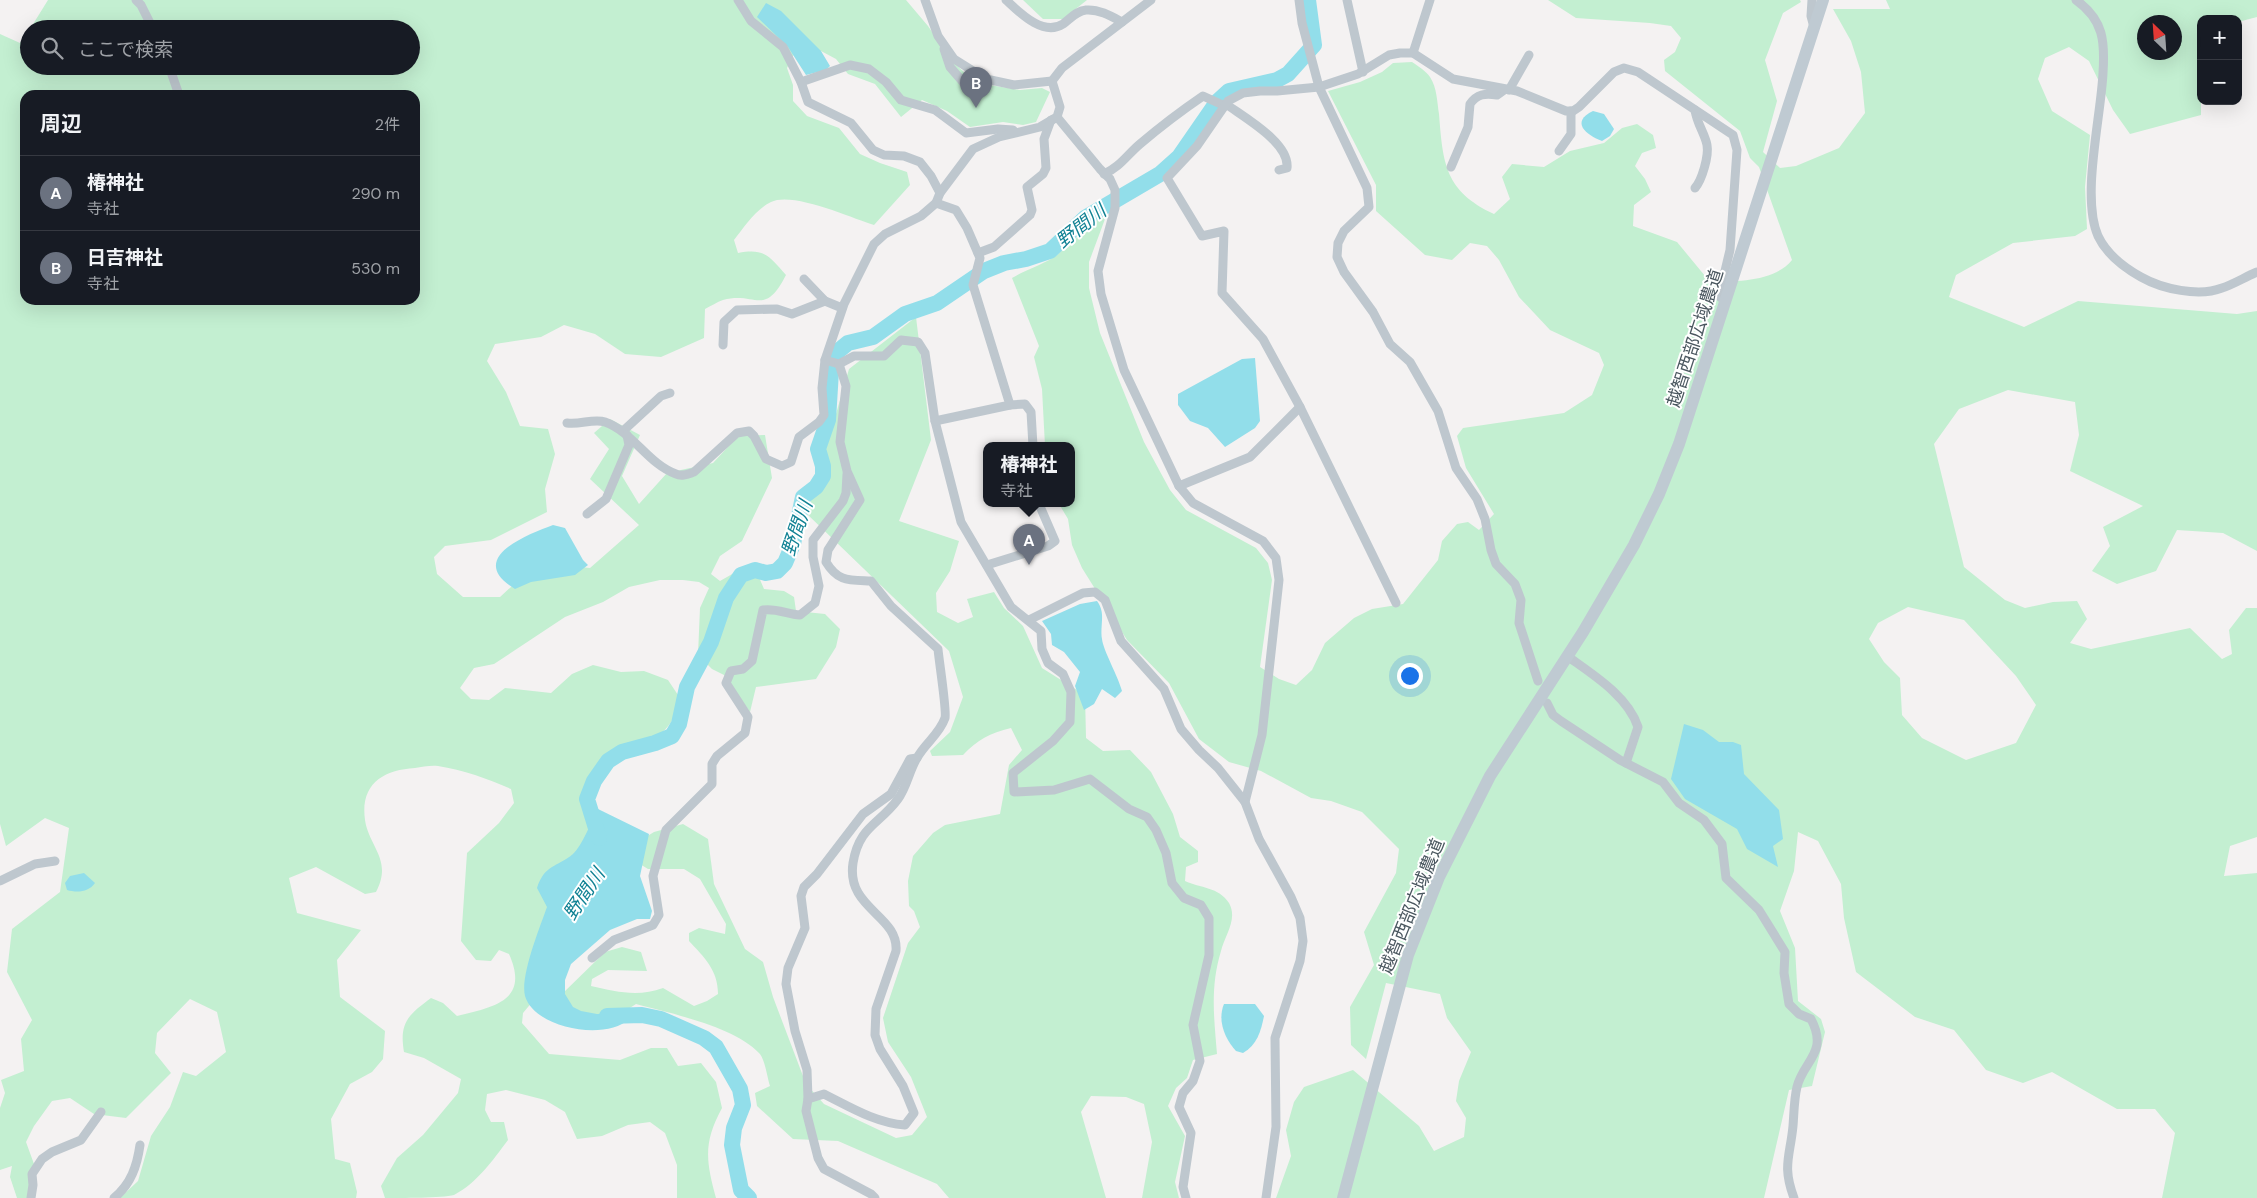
<!DOCTYPE html>
<html lang="ja">
<head>
<meta charset="utf-8">
<style>
  :root { --surface:#171b24; --page:#20242c; --text:#f1f3f6; --muted:#9ea1a6; --line:#363941; --accent:#2082e0 }
  body { margin:0; font-family:"DM Sans","Noto Sans JP",sans-serif; background:var(--page); color:var(--text) }
  .controls { position:absolute; right:15px; top:15px; display:grid; overflow:hidden; border-radius:10px; box-shadow:0 5px 20px #0002 }
  .controls button { width:45px; height:45px; display:grid; place-items:center; padding:0; border:0; border-bottom:1px solid var(--line); background:var(--surface); color:var(--text); font:25px sans-serif }
  .compass { position:absolute; left:2137px; top:15px; width:45px; height:45px; border-radius:50%; background:var(--surface); box-shadow:0 5px 20px #0002; rotate:335deg }
  .you { position:absolute; left:1409px; top:675px; width:18px; height:18px; margin:-12px; border:4px solid #fff; border-radius:50%; background:#1a73e8; box-shadow:0 0 0 8px #1a73e833 }
  .badge { display:grid; place-items:center; width:32px; height:32px; border-radius:50%; background:var(--accent); color:#fff; font-size:16px; font-weight:700 }
  .pin { position:absolute; translate:-50% -41px; filter:drop-shadow(0 1px 2px #0008) }
  .pin::after { content:''; position:absolute; top:26px; width:18px; height:15px; background:inherit; clip-path:polygon(0 0,100% 0,50% 100%) }
  .popup { position:absolute; left:983px; top:442px; width:92px; height:65px; box-sizing:border-box; display:grid; place-content:center; border-radius:10px; background:var(--surface); filter:drop-shadow(0 1px 4px #0005); font-size:16px; white-space:nowrap; color:var(--muted) }
  .popup b { font-size:19px; color:var(--text) }
  .popup::after { content:''; position:absolute; left:50%; top:100%; margin-left:-10px; border:10px solid transparent; border-top-color:var(--surface) }
  .list { margin:0; padding:0; list-style:none }
  h2 { display:flex; justify-content:space-between; align-items:center; height:65px; margin:0; padding:0 20px; font-size:21px }
  h2 small { font-size:16px; font-weight:400; color:var(--muted) }
  .list li { display:grid; grid-template-columns:32px 1fr auto; gap:15px; align-items:center; box-sizing:border-box; height:75px; padding:0 20px; border-top:1px solid var(--line) }
  .list b { display:block; font-size:19px; white-space:nowrap }
  .list p { margin:0; font-size:16px; white-space:nowrap; color:var(--muted) }
  .list em { font-size:16px; font-style:normal; color:var(--muted) }
  .icon { flex:none; width:28px; height:28px; fill:none; stroke:currentColor; stroke-width:2; stroke-linecap:round; stroke-linejoin:round }
  .map { position:relative; flex:none; width:2257px; height:1198px; overflow:hidden }
  .search { position:absolute; background:var(--surface); box-shadow:0 5px 20px #0002; left:20px; top:20px; width:400px; height:55px; display:flex; align-items:center; gap:12px; box-sizing:border-box; padding:0 18px; border-radius:28px; color:var(--muted); font-size:19px }
  .panel { position:absolute; background:var(--surface); box-shadow:0 5px 20px #0002; left:20px; top:90px; width:400px; height:215px; border-radius:15px }
  .map>svg:first-child { display:block }
</style>
</head>
<body>
<div class="map">
<svg width="2257" height="1198" viewBox="0 0 2257 1198">
  <rect width="100%" height="100%" fill="#f4f2f2"/>
  <g fill="#c3efd1" fill-rule="evenodd">
    <path d="M48,0h858l22,26 24,35 13,12 19,11 36,6 22,-2 8,4 -14,30 -13,3 -20,-3 -33,5 -23,-16 -25,-11 -21,17 -26,-33 -27,-10 -12,-15 -15,-8 -26,1 -8,16 6,17v16l14,15 32,12 21,26 20,9 27,9 3,13 -36,40c-22,-7 -82,-34 -103,-23 -15,7 -27,25 -37,38l4,13c27,-5 31,3 48,22 -22,43 -30,16 -63,25 -6,2 -12,6 -18,9l-1,29 -43,19 -36,-3 -30,-20 -31,-9 -23,12 -46,7 -8,17 19,31 14,34 28,3 7,25 -10,35 2,23 -56,28 -46,6 -11,11 3,17 26,23h37l24,-22 46,-9 20,2 49,-43 -49,-46 19,-30 -15,-16 16,-14 30,16 -18,41 17,28 28,-31 46,-10 25,-27 27,-1 7,43 -30,63 -22,15 -9,18 9,7 21,-12 17,6 6,14 20,2 10,6 2,14 29,3 15,15 -4,18 -20,32 -60,8 -6,25 -26,-37 -12,-6 -14,-14 2,-47 9,-20 -10,-6 -16,-2h-23l-31,7 -26,15 -38,15 -71,47 -20,4 -14,20 11,11 18,1 16,-12 46,5 21,-19 21,-9 28,7 23,-1 24,9 12,18c-9,41 -29,41 -64,55l-23,46 7,22 -67,180 -10,12 -1,10 27,31 71,6 31,-12h16l11,18 23,-3 15,19 6,26c-19,35 -16,53 -6,90h-39v-33l-12,-32 -15,-11 -22,3 -26,11 -25,3 -12,-27 -20,-12 -39,-10 -19,4 -2,16 6,12h13l4,18c-15,20 -31,43 -54,55 -12,3 -53,3 -69,3l-4,-12 16,-28 26,-23 35,-42 3,-14 -37,-21 -20,-6c-5,-29 4,-37 27,-54l12,5 14,13c37,-9 73,-15 52,-62l-10,-4 -8,11 -15,-1 -15,-19 6,-88 32,-30 15,-20 -3,-14c-22,-10 -48,-19 -73,-23 -7,-1 -16,1 -23,2 -32,2 -55,16 -50,52 4,27 28,40 11,72l-11,2 -49,-27 -27,11 8,35 64,17 -24,30 3,37 45,34 -2,28 -11,13 -22,12 -19,35 4,40 15,4 7,29 -1,6h-236l18,-17 13,-45 19,-29 13,-35 13,4 30,-24 -9,-40 -27,-13 -33,34 -2,20 16,20 -45,45 -32,-4 -24,-16 -18,3 -18,25 -8,16 8,22v34h-17l-7,-21 2,-11 -12,4v-62l5,-15 -4,-13 23,-9 -3,-32 11,-19 -25,-48 5,-43 48,-37 9,-64 -24,-10 -39,28 -6,-22v-790l20,9 9,-13v36h382v-37h-381zM25,95h390v205h-390z"/>
    <path d="M1023,0h64l-24,19h-20z"/>
    <path d="M1548,0h252l1,2 -18,11 -18,47 12,41 -14,51 17,16 16,-2 43,-18 26,-35 -4,-41 -10,-31 -18,-32h57l-4,-9h371v17l-19,5v-3h-37v96l-71,19 -17,-24 -24,-49 -20,-14 -24,11 -7,21 14,32 38,24 -5,52 2,42 -12,7 -62,7 -57,32 -7,22 75,30 54,-26 159,13 20,-3v240l-34,-18 -46,-3 -21,41 -39,13 -25,-13 18,-25 -7,-19 40,-21 -73,-35 9,-36 -4,-33 -67,-12 -49,19 -25,35 30,123 41,33 20,8 28,-6 24,-1 10,18 -17,24 21,6 99,-21 32,31 10,-5 -3,-24 17,-22h11v229l-27,9 -6,30 33,-3v325h-95l13,-65 -20,-24h-38l-65,-37 -29,11 -37,-13 -32,-40 -39,-13 -59,-45 -12,-54 -3,-34 -23,-43 -20,-9 -4,39 -14,40 15,37 3,53 23,18 4,13 -13,54 -23,4 -25,108h-488l15,-42 -5,-26 8,-28 10,-15 49,-17 66,56 15,25 30,-14 2,-19 -10,-17 3,-20 12,-29 -24,-34 -7,-24 -54,-11 -20,76 -15,-14 -1,-38 24,-42 -10,-33 32,-59 3,-24 -37,-37 -31,-11 -20,-3 -50,-27 -32,-9 -30,-23 -30,-56 -42,-43 -45,-72 -10,-23 -4,-26 -9,-15h13v-58h-27l-3,-57 -8,-32 5,-11 -27,-68c13,-8 35,-15 45,-23 15,-12 28,-27 44,-39l4,3 -16,43v26l11,45 44,109 26,48 16,20 70,38 12,15 4,17 -12,87 19,12 17,6 16,-15 13,-27 29,-25 18,-9 31,-5 35,-44 4,-19 15,-17 11,-2 11,8 15,-16 -28,-46 -9,-32 6,-8 101,-15 28,-18 12,-30 -5,-12 -49,-23 -31,-33 -20,-37 -12,-14 -17,-3 -18,17 -27,-5 -49,-44v-26l-48,-94 32,-9 22,-10 11,-9 19,-1c6,4 14,9 18,15 7,11 7,24 9,37 4,50 6,77 55,100l16,-15 -8,-22 10,-13 32,3 26,-16 34,-8 18,-15 15,-4 16,11 3,13 -14,5 -7,13 10,13 6,13 -17,13 -1,21 44,16 33,40c28,-1 64,0 82,-22l-33,-93 -9,-9 -10,-27 -75,-60 -1,-11 11,-8 6,-14 -10,-12 -21,-3 -74,-5zM2144,22h30v30h-30zM1908,607l56,13 52,56 20,29 -20,38 -50,17 -44,-22 -20,-23 -2,-37 -16,-16 -15,-23 9,-16z"/>
    <path d="M916,317l15,123 -32,81 60,20 -9,30 -14,22 1,19 21,11 15,-6 -6,-18 27,-7 10,16 19,18 19,42 43,27 1,43 17,13 27,-1 21,22 22,42 7,23 18,14v11l-12,5 -1,14c15,7 34,6 44,22 9,16 -4,32 -8,48 -11,36 -7,66 -4,103l-24,6 -6,18 -11,10 -8,18 17,30 -10,46 4,16h-37l10,-56 -8,-38 -18,-7 -35,-1 -10,16 25,86h-157l-12,-14 -99,-43 -45,-2 -36,-33 -2,-13 15,-7c-3,-9 -5,-27 -11,-33 -24,-26 -89,-40 -123,-49l-25,16 -28,-1 -22,-24 44,-43 17,-5 19,5 6,19 -39,-1 -16,9 -1,7c25,6 48,11 72,2l31,18 13,-5 11,-7c0,-24 -14,-37 -29,-53v-8l10,-5 26,6 1,-10 -26,-45 -16,-10h-36l-13,-8 6,-21 13,-8 29,-8 25,15 6,45 31,65 18,13 10,35 33,87 18,20 72,34 16,-3 15,-18 -16,-40 -23,-35 -5,-24 25,-75 12,-16 -6,-16 -5,-5 -1,-25 5,-25 20,-23 12,-8 55,-11 9,-49 13,-15 -11,-22c-21,5 -34,12 -48,27l-31,1 -2,-5 20,-19 13,-35 -14,-46 -142,-137 42,-145z"/>
  </g>
  <g fill="#92deea">
    <path d="M766,3l15,8 40,40 9,15 -4,4 -20,5 -18,-28 -31,-30z"/>
    <path d="M1593,111l11,3 10,15 -4,7 -8,5c-16,-6 -32,-19 -9,-30z"/>
    <path d="M1255,358l5,63 -5,7 -30,19 -17,-19 -18,-7 -12,-16v-11l64,-35z"/>
    <path d="M553,525l12,3 18,32 5,5 -13,10 -44,7 -16,7c-50,-30 11,-54 38,-64z"/>
    <path d="M1097,601c9,12 3,23 5,38 1,11 16,37 20,52l-7,7 -13,-9 -8,15 -10,6 -9,-24 5,-14 -16,-20 -12,-7 -1,-11 -9,-13 38,-17z"/>
    <path d="M1684,724l19,6 16,12h14l8,3 3,29 35,36 4,29 -10,7 5,21 -31,-18 -10,-20 -52,-30 -14,-20z"/>
    <path d="M598,809l51,25 -9,42 12,35 -2,8h-13l-27,11 -39,34 -6,16v14l8,13 8,4 16,3 32,-1v6c-23,22 -94,10 -104,-23 -5,-20 15,-69 22,-89l-10,-19c8,-24 19,-20 36,-34 9,-8 19,-34 25,-45z"/>
    <path d="M84,873l11,10c-6,9 -18,10 -28,7l-2,-7 5,-7z"/>
    <path d="M1224,1004h31l9,12c-3,15 -7,29 -21,37l-7,-2c-11,-12 -19,-30 -12,-47z"/>
  </g>
  <g fill="none" stroke-linecap="round" stroke-linejoin="round">
    <g stroke="#92deea" stroke-width="16">
      <path d="M599,838l-12,-39 7,-18 14,-20 14,-9 33,-9 17,-7 7,-12 8,-37 24,-45 15,-44 15,-23 14,-5 11,3 11,-2 8,-8 8,-19 10,-47 13,-10 7,-11v-10l-5,-17 10,-29 3,-49 6,-19 11,-9 25,-6 32,-23 32,-11 47,-32 20,-8 22,-4 24,-8 35,-33 75,-44 19,-17 38,-55 12,-11 48,-11 11,-6 26,-29 -6,-45"/>
      <path d="M607,1016l35,-1 19,4 43,19 12,9 24,42 3,16 -9,23 -2,17 9,45 8,8"/>
    </g>
    <g stroke="#bec7ce" stroke-width="9">
      <path d="M136,0l5,5 12,24"/>
      <path d="M738,0l13,21 32,26 18,35 49,-17 19,4 17,13 15,18 34,10 31,23 32,-4 15,1"/>
      <path d="M925,0l13,36 16,23 32,20 28,6 38,-4"/>
      <path d="M1006,0c13,12 37,37 57,24 7,-5 13,-13 23,-14 13,-1 25,6 36,12"/>
      <path d="M1151,0l-89,68 -10,13 8,26 -3,10 -17,10 -41,10 -26,12 -33,44 -4,10 -15,13 -36,18 -11,10 -30,60 -19,56 14,4 15,-8h30l17,-16 17,2 7,11 10,68 26,101 50,85 30,24 1,18 6,14 15,11 8,18 -1,30 -17,19 -40,32 1,19 40,-2 36,-11 39,30 18,8 9,13 10,23 6,30 12,15 17,7 8,13v37l-16,70 7,36 -7,20 -10,12 -4,14 12,26 -8,54 3,11"/>
      <path d="M1299,0l3,23 17,64 48,101 2,19 -25,24 -6,12 -1,14 7,15 29,40 17,32 20,18 28,49 18,57 21,31 8,20 6,31 5,14 19,20 6,16 -2,23 19,58"/>
      <path d="M1347,0l16,72"/>
      <path d="M1812,0l-1,16 3,11"/>
      <path d="M2076,0c28,20 29,42 27,73 -2,44 -22,124 -5,163 9,19 25,31 43,41 21,12 58,20 81,11 12,-4 23,-11 35,-16"/>
      <path d="M944,49l6,18 20,23"/>
      <path d="M1413,53l17,-53"/>
      <path d="M169,66l10,29"/>
      <path d="M801,82l7,20 43,21 22,27 11,5 20,1 16,6 11,14 9,17"/>
      <path d="M1509,90l20,-35"/>
      <path d="M1226,104c19,14 64,39 61,64l-8,2"/>
      <path d="M1057,117l43,52 10,10 5,11v18l-17,63 3,23 23,76 55,116 14,17 70,38 13,17 3,22 -17,155 -17,67"/>
      <path d="M1559,151l12,-17v-23"/>
      <path d="M1451,167l17,-40 2,-23c7,-10 15,-11 27,-9l7,-5"/>
      <path d="M1104,174c16,-7 23,-19 36,-30 20,-17 41,-33 63,-48l22,10"/>
      <path d="M1695,188c7,-8 14,-32 12,-43 -2,-11 -10,-21 -12,-35"/>
      <path d="M978,253l16,-6 36,-32 2,-5 -5,-23 16,-13 3,-6 -2,-29 7,-19"/>
      <path d="M804,279l21,22"/>
      <path d="M723,345l1,-23 13,-12 40,-1 15,5 33,-13 17,7"/>
      <path d="M839,364l7,22 -6,56 7,29 13,29 -32,50 -2,12c12,20 23,18 45,19l20,25 47,43c1,12 9,62 7,69 -6,17 -20,25 -28,40 -8,13 -10,29 -19,41 -19,26 -39,27 -45,64 -7,46 46,52 43,88l-20,58 -1,26 5,14 23,37 11,27 -9,12c-29,-2 -55,-18 -81,-31l-16,5 -2,12 12,47 6,11 47,25 4,4"/>
      <path d="M1010,405l15,-1 6,8 2,34"/>
      <path d="M935,421l75,-16 -37,-120 7,-27 -13,-30 -11,-18 -20,-7"/>
      <path d="M567,423c13,2 27,-5 38,-1 28,10 43,42 71,52 6,3 12,0 18,-2l43,-39 12,-2 5,5 12,23 16,7 9,-4 8,-25 20,-15 5,-7 -2,-27 3,-28"/>
      <path d="M623,431l38,-35 9,-3"/>
      <path d="M1179,486l71,-29 50,-50"/>
      <path d="M587,514l19,-15 23,-54 -2,-10"/>
      <path d="M987,565l61,-19 7,-5 -16,-37"/>
      <path d="M1396,603l-96,-196 -37,-68 -41,-46 2,-62 -22,5 -35,-58 30,-32 31,-45 15,-8 17,-2h17l42,-4 39,-13 31,-19 11,-2h13l40,26 64,12 49,20h7l6,-4 35,-35 10,-4 14,4 95,63 4,15 -7,100 -11,46 6,5"/>
      <path d="M1029,620l54,-27 12,-1 10,8 16,41 43,48 17,40 18,21 19,18 27,34 14,37 32,58 9,21 3,23 -3,20 -25,77 1,89 -10,71"/>
      <path d="M1567,656c25,18 61,40 71,71l-12,36"/>
      <path d="M1547,703l6,12 8,6 59,39 43,22 16,21 25,17 18,24 4,34 33,32 26,42 -1,21 5,31 10,10 12,5c18,34 -8,42 -14,68 -3,12 -3,27 -4,39 -3,31 -11,40 1,72"/>
      <path d="M0,881l35,-17 20,-3"/>
      <path d="M592,958l22,-18 39,-15 6,-10 -6,-39 13,-46 46,-46v-20l5,-8 28,-23 3,-16 -22,-34 5,-12 12,-2 9,-8 11,-51c13,-2 24,4 37,5l15,-12 4,-17 -6,-29v-17l30,-39 3,-8 1,-19"/>
      <path d="M808,1099l-1,-29 -12,-39 -9,-47 2,-16 17,-40 -4,-32 3,-9 13,-13 46,-60 28,-20 19,-35 7,-1"/>
      <path d="M31,1198l2,-13 -1,-11 10,-15 10,-7 29,-12 20,-28"/>
      <path d="M114,1198c17,-14 23,-32 26,-53"/>
    </g>
    <path stroke="#bfcad2" stroke-width="12" d="M1343,1198l65,-243 31,-78 51,-101 93,-144 51,-87 25,-51 20,-50 144,-444"/>
  </g>
  <g text-anchor="middle" dominant-baseline="central" stroke-width="4" stroke-linejoin="round" paint-order="stroke">
    <g font-size="18" fill="#4a575f" stroke="#fff">
      <text transform="translate(1695 338) rotate(-72)">越智西部広域農道</text>
      <text transform="translate(1412 906) rotate(-68)">越智西部広域農道</text>
    </g>
    <g font-size="19" font-style="italic" fill="#118294" stroke="#fff">
      <text transform="translate(1081 226) rotate(-38)">野間川</text>
      <text transform="translate(797 528) rotate(-71)">野間川</text>
      <text transform="translate(584 894) rotate(-56)">野間川</text>
    </g>
  </g>
</svg>
<div class="controls">
<button>+</button>
<button>−</button>
</div>
<svg class="compass" viewBox="-18 -18 36 36"><path d="M0-13l5 13h-10z" fill="#e53935"/><path d="M0 13l5-13h-10z" fill="#9ea1a6"/></svg>
<div class="you"></div>
<div class="pin badge" style="left:1029px;top:565px;background:#6b7280">A</div>
<div class="popup"><b>椿神社</b>寺社</div>
<div class="pin badge" style="left:976px;top:108px;background:#6b7280">B</div>
<div class="search"><svg class="icon" aria-label="search" viewBox="0 0 24 24"><circle cx="10" cy="10" r="6"/><path d="M15 15l6 6"/></svg>ここで検索</div>
<section class="panel">
<h2>周辺<small>2件</small></h2>
<ul class="list">
<li><span class="badge" style="background:#6b7280">A</span><div><b>椿神社</b><p>寺社</p></div><em>290 m</em></li>
<li><span class="badge" style="background:#6b7280">B</span><div><b>日吉神社</b><p>寺社</p></div><em>530 m</em></li>
</ul>
</section>
</div>
</body>
</html>
